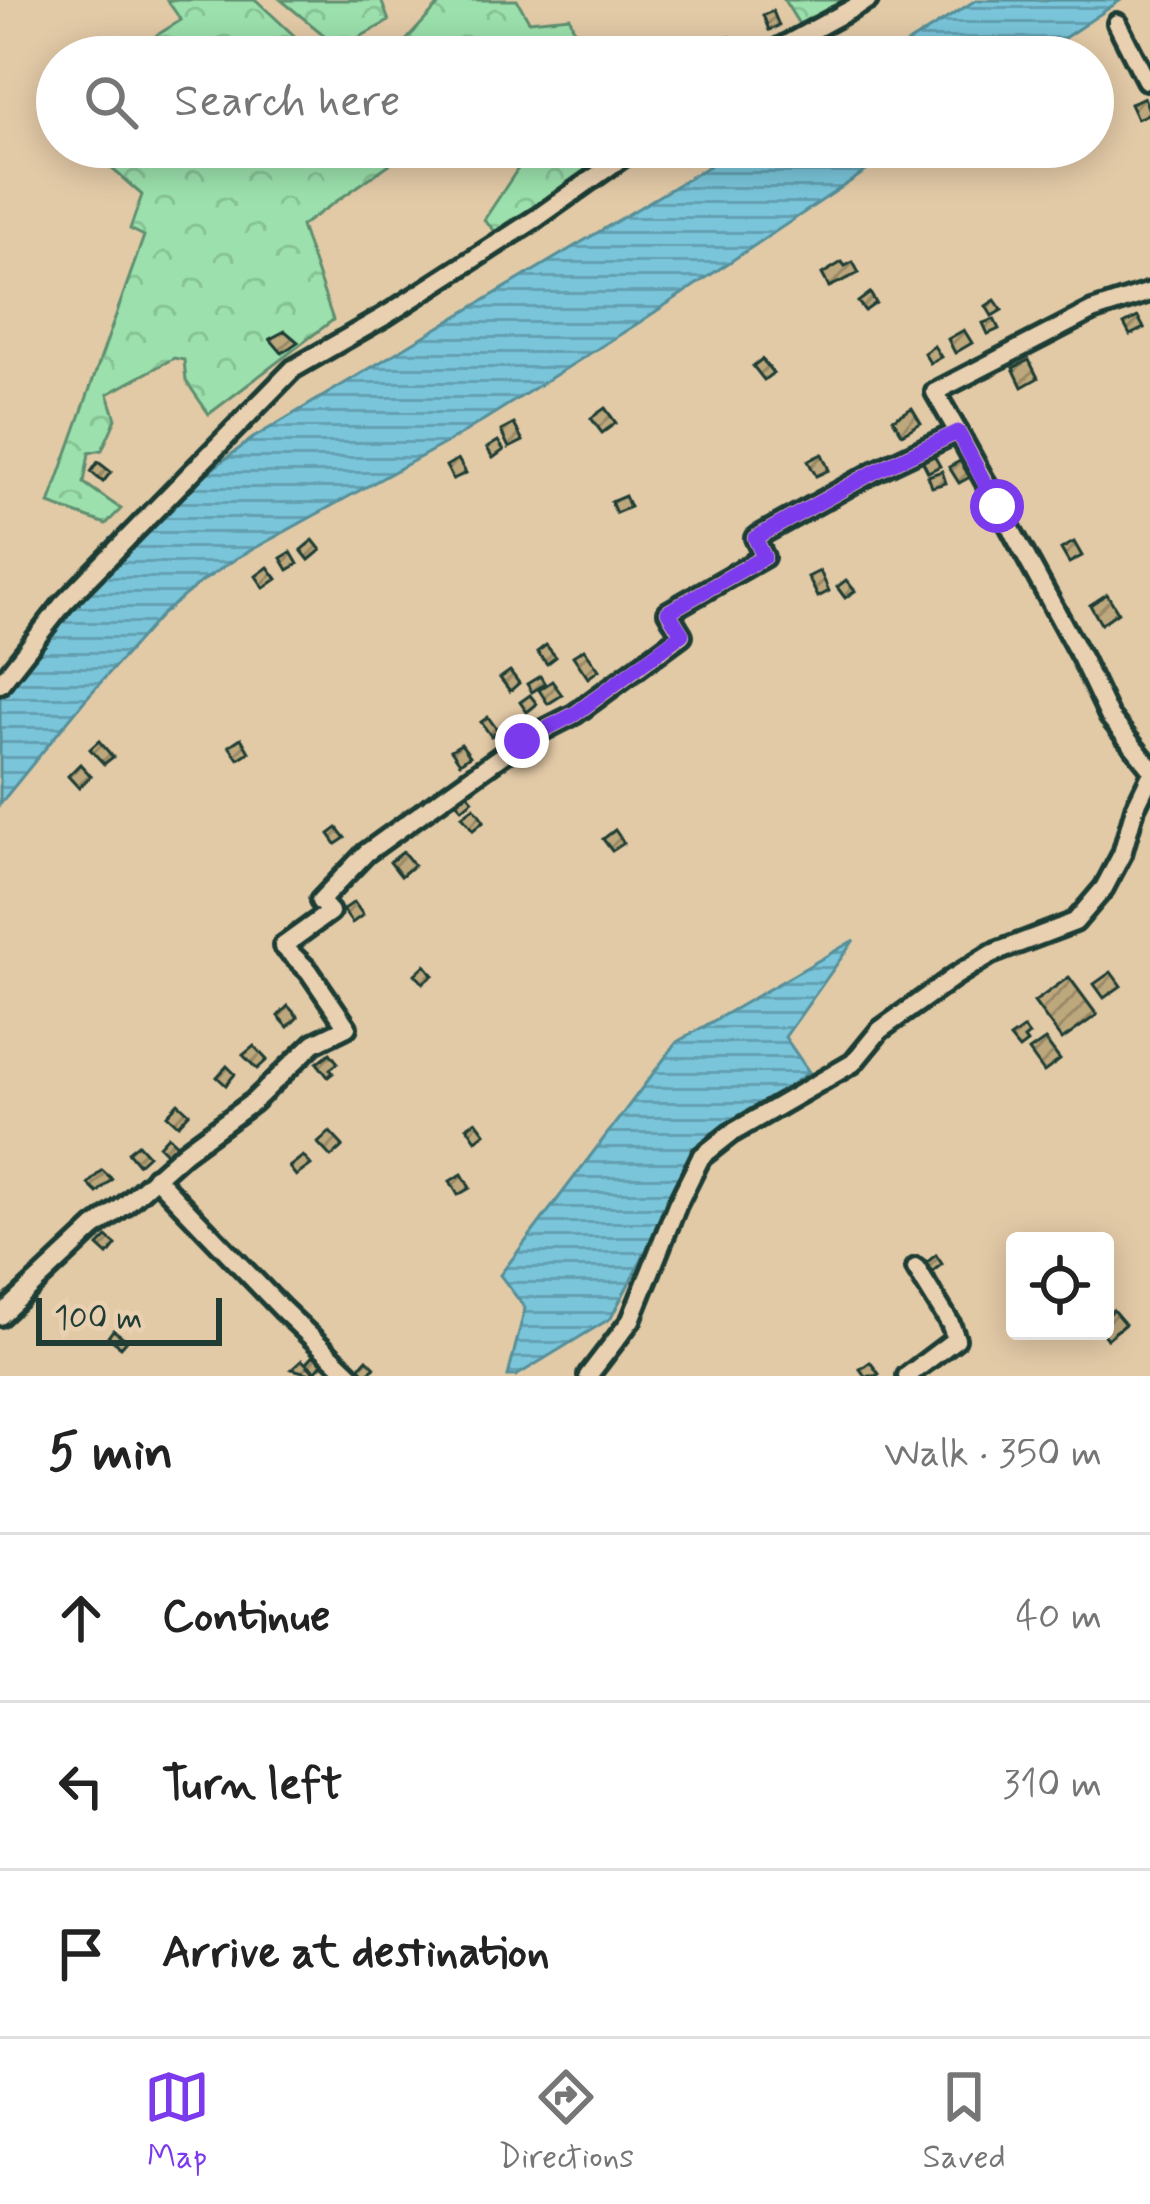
<!DOCTYPE html>
<html lang="en">
<head>
<meta charset="utf-8">
<style>
  :root { --surface:#fff; --page:#f6f6f6; --text:#222; --muted:#767676; --line:#e0e0e0; --accent:#7c3aed }
  body { margin:0; font-family:Mynerve,sans-serif; background:var(--page); color:var(--text) }
  .controls { position:absolute; right:36px; bottom:36px; display:grid; overflow:hidden; border-radius:12px; box-shadow:0 6px 30px #0003 }
  .controls button { width:108px; height:108px; display:grid; place-items:center; padding:0; border:0; border-bottom:3px solid var(--line); background:var(--surface); color:var(--text); font:60px sans-serif }
  .scale { position:absolute; left:36px; bottom:30px; width:186px; box-sizing:border-box; padding-left:12px; border:6px solid #1f3d34; border-top:0; font-size:33px; line-height:42px; white-space:nowrap; color:#1f3d34; -webkit-text-stroke:9px #e9d0b1; paint-order:stroke }
  .stop { position:absolute; width:36px; height:36px; margin:-27px; border:9px solid #7c3aed; border-radius:50%; background:#fff }
  .stop.end { background:#7c3aed; border-color:#fff; box-shadow:0 3px 12px #0008 }
  .list { margin:0; padding:0; list-style:none }
  h2 { display:flex; justify-content:space-between; align-items:center; height:156px; margin:0; padding:0 48px; font-size:51px }
  h2 small { font-size:39px; font-weight:400; color:var(--muted) }
  .list li { display:grid; grid-template-columns:78px 1fr auto; gap:36px; align-items:center; box-sizing:border-box; height:168px; padding:0 48px; border-top:3px solid var(--line) }
  .list b { display:block; font-size:45px; white-space:nowrap }
  .list em { font-size:39px; font-style:normal; color:var(--muted) }
  .icon { flex:none; width:66px; height:66px; fill:none; stroke:currentColor; stroke-width:2; stroke-linecap:round; stroke-linejoin:round }
  .map { position:relative; flex:none; width:1150px; height:1376px; overflow:hidden }
  .search { position:absolute; background:var(--surface); box-shadow:0 6px 30px #0003; left:36px; right:36px; top:36px; height:132px; display:flex; align-items:center; gap:30px; box-sizing:border-box; padding:0 42px; border-radius:66px; color:var(--muted); font-size:45px }
  .sheet { height:660px; background:var(--surface) }
  nav { display:flex; justify-content:space-around; align-items:center; box-sizing:border-box; height:168px; border-top:3px solid var(--line); background:var(--surface); font-size:33px; color:var(--muted) }
  nav a { display:grid; justify-items:center; gap:6px }
  nav .on { color:var(--accent) }
  .map>svg:first-child { display:block }
</style>
</head>
<body>
<div class="map">
<svg width="1150" height="1376" viewBox="0 0 1150 1376">
  <defs>
    <pattern id="forest-crowns" width="20" height="18" patternUnits="userSpaceOnUse" patternTransform="scale(3)"><rect width="20" height="18" fill="#9ce1ad"/><path d="M2 6a3 3 0 1 1 6 0M12 15a3 3 0 1 1 6 0" fill="none" stroke="#86c295"/></pattern>
    <pattern id="water-rules" width="6" height="5" patternUnits="userSpaceOnUse" patternTransform="scale(3)"><rect width="6" height="5" fill="#7ac5da"/><path d="M0 2.5h6" fill="none" stroke="#63a1b2"/></pattern>
    <pattern id="building-hatch" width="6" height="6" patternUnits="userSpaceOnUse" patternTransform="scale(3)"><rect width="6" height="6" fill="#bda77b"/><path d="M-1 1l2-2M0 6l6-6M5 7l2-2" fill="none" stroke="#998966"/></pattern>
  </defs>
  <rect width="100%" height="100%" fill="#e3caa7"/>
  <filter id="ink" filterUnits="userSpaceOnUse"><feTurbulence type="fractalNoise" baseFrequency=".00833" numOctaves="2"/><feDisplacementMap in="SourceGraphic" scale="24" xChannelSelector="R" yChannelSelector="G"/><feConvolveMatrix kernelMatrix="1 2 1 2 8 2 1 2 1" color-interpolation-filters="sRGB"/></filter>
  <g filter="url(#ink)">
    <g fill="url(#forest-crowns)" stroke="#5e8f70" stroke-width="3">
      <path d="M167,0h89l61,57h-165l-6,-15 35,-22z"/>
      <path d="M281,0h100l8,21 -42,23 11,13h-7z"/>
      <path d="M443,0h74l12,21 41,-4 7,24 -11,16h-43l-29,-21 -22,21h-81z"/>
      <path d="M784,0h61l-46,24z"/>
      <path d="M93,147h321l-113,79 32,94 -124,94 -23,-33 -2,-21 -10,-2 -66,36 8,25 -14,31 -13,3 -5,30 37,26 -15,15 -57,-20 95,-268 -14,-7 12,-34 -49,-43z"/>
      <path d="M525,147h83l15,16 -111,85 -28,-28 39,-59z"/>
    </g>
    <g fill="url(#water-rules)" stroke="#568f98" stroke-width="3">
      <path d="M976,0h145l-85,57h-150z"/>
      <path d="M741,147h161l-262,175 -185,116 -218,120 -40,27 -36,30 -77,86 -84,103v-118l178,-191 75,-57z"/>
      <path d="M854,940l-69,97 24,35 -111,79 -87,167 -95,58h-8l17,-68 -25,-33 177,-233z"/>
    </g>
    <g fill="url(#building-hatch)" stroke="#1f3d34" stroke-width="3">
      <path d="M773,11l6,15 -10,4 -6,-15z"/>
      <path d="M730,37l5,16 -13,4 -5,-15z"/>
      <path d="M1144,97l6,16 -13,6 -7,-15z"/>
      <path d="M842,262l3,4 8,-4 6,11 -30,14 -7,-13z"/>
      <path d="M870,293l6,10 -11,8 -7,-9z"/>
      <path d="M995,300l7,10 -10,6 -6,-10z"/>
      <path d="M1138,317l6,11 -14,7 -6,-11z"/>
      <path d="M994,319l5,10 -11,5 -5,-11z"/>
      <path d="M964,330l8,13 -17,10 -7,-14z"/>
      <path d="M285,331l13,11 -16,11 -12,-14z"/>
      <path d="M934,346l7,11 -11,6 -6,-10z"/>
      <path d="M762,359l11,14 -9,7 -11,-14z"/>
      <path d="M1029,360l9,18 -16,9 -9,-19z"/>
      <path d="M605,408l11,15 -14,10 -11,-15z"/>
      <path d="M912,408l9,15 -19,11 -9,-15z"/>
      <path d="M514,424l9,17 -14,7 -8,-17z"/>
      <path d="M498,441l6,9 -11,8 -6,-10z"/>
      <path d="M931,450l9,16 -12,6 -8,-16z"/>
      <path d="M822,454l7,16 -13,6 -8,-15z"/>
      <path d="M458,459l8,14 -13,6 -7,-13z"/>
      <path d="M960,461l10,16 -11,6 -10,-16z"/>
      <path d="M98,462l13,10 -8,10 -12,-10z"/>
      <path d="M942,471l4,12 -14,4 -4,-11z"/>
      <path d="M625,496l5,11 -14,6 -5,-11z"/>
      <path d="M313,540l8,10 -12,10 -8,-10z"/>
      <path d="M1074,542l8,14 -13,7 -8,-14z"/>
      <path d="M291,552l7,12 -10,6 -7,-12z"/>
      <path d="M268,567l9,12 -13,9 -8,-12z"/>
      <path d="M820,571l9,20 -11,6 -10,-20z"/>
      <path d="M846,580l9,11 -10,7 -8,-11z"/>
      <path d="M1107,594l11,18 -17,12 -11,-19z"/>
      <path d="M546,645l10,12 -9,7 -10,-12z"/>
      <path d="M584,649l15,21 -11,8 -15,-22z"/>
      <path d="M510,671l9,12 -9,8 -10,-13z"/>
      <path d="M540,676l5,8 -13,8 -5,-8z"/>
      <path d="M552,681l10,14 -14,9 -9,-14z"/>
      <path d="M530,695l7,9 -10,8 -7,-10z"/>
      <path d="M488,717l10,14 -7,5 -10,-14z"/>
      <path d="M241,738l8,14 -11,7 -9,-13z"/>
      <path d="M99,741l14,16 -9,7 -14,-15z"/>
      <path d="M461,744l9,12 -10,7 -9,-13z"/>
      <path d="M80,764l11,12 -12,12 -11,-12z"/>
      <path d="M466,792l7,8 -11,9 -7,-8z"/>
      <path d="M474,807l10,14 -11,9 -11,-14z"/>
      <path d="M337,828l8,10 -9,6 -7,-10z"/>
      <path d="M615,830l9,13 -12,8 -9,-12z"/>
      <path d="M403,852l11,13 -13,11 -11,-14z"/>
      <path d="M354,902l9,13 -11,8 -9,-13z"/>
      <path d="M425,965l8,10 -10,8 -8,-9z"/>
      <path d="M1111,972l10,14 -17,12 -10,-14z"/>
      <path d="M1069,977l28,38 -35,25 -28,-38z"/>
      <path d="M288,1006l10,11 -10,10 -10,-11z"/>
      <path d="M1024,1028l5,7 -5,4 3,4 -8,6 -9,-11z"/>
      <path d="M1045,1040l15,20 -16,12 -15,-21z"/>
      <path d="M254,1046l13,14 -10,9 -14,-14z"/>
      <path d="M330,1053l8,10 -8,6 3,4 -5,4 -11,-14z"/>
      <path d="M227,1066l8,8 -9,11 -9,-8z"/>
      <path d="M178,1103l11,10 -11,12 -11,-10z"/>
      <path d="M476,1121l9,12 -9,7 -9,-13z"/>
      <path d="M330,1132l13,14 -12,11 -13,-14z"/>
      <path d="M168,1136l10,9 -10,10 -9,-9z"/>
      <path d="M138,1144l10,11 -10,9 -10,-12z"/>
      <path d="M303,1156l8,9 -15,11 -7,-9z"/>
      <path d="M102,1170l10,9 -15,14 -9,-9z"/>
      <path d="M462,1174l8,14 -12,7 -8,-14z"/>
      <path d="M107,1237l9,8 -8,10 -10,-9z"/>
      <path d="M936,1255l6,9 -10,8 -6,-9z"/>
      <path d="M1113,1310l12,14 -18,15 -6,-8h4v-14z"/>
      <path d="M113,1330l14,10 -6,7 -13,-10z"/>
      <path d="M318,1350l9,8 -11,13 -10,-8z"/>
      <path d="M367,1359l8,8 -12,9 -6,-6z"/>
      <path d="M302,1360l16,16 -26,-7z"/>
      <path d="M870,1362l9,12 -3,2h-11l-5,-7z"/>
    </g>
    <g fill="none" stroke-linecap="round" stroke-linejoin="round">
      <defs>
        <g id="minor">
          <path d="M1117,23l29,57 4,-2"/>
          <path d="M763,57l105,-57"/>
          <path d="M958,432l-23,-40 157,-81 58,-19"/>
          <path d="M0,684l63,-80 230,-235 92,-53 152,-98 100,-71"/>
          <path d="M155,1177l127,132 70,67"/>
          <path d="M0,1316l94,-88 31,-23 60,-53 68,-50 61,-59 33,-16 -38,-56 -26,-25 47,-34 -10,-11 46,-48 156,-112 53,-27 107,-79 -14,-23 96,-55 -9,-19 119,-66 84,-40 124,227 27,57 41,51"/>
          <path d="M588,1376l43,-56 46,-115 24,-48 29,-23 123,-71 27,-33 74,-53 37,-23 84,-32 29,-34 18,-34 13,-46 15,-31"/>
          <path d="M907,1376l49,-37 -6,-16 -34,-55"/>
        </g>
      </defs>
      <use href="#minor" stroke="#1f3d34" stroke-width="26"/>
      <use href="#minor" stroke="#e9d0b1" stroke-width="16"/>
    </g>
  </g>
  <g fill="none" stroke-linecap="round" stroke-linejoin="round" filter="url(#ink)">
    <path stroke="#7c3aed" stroke-width="15" d="M522,741l53,-27 107,-80 -14,-22 96,-55 -9,-19 119,-66 84,-40 39,74"/>
  </g>
</svg>
<div class="controls">
<button><svg class="icon" aria-label="locate" viewBox="0 0 24 24"><circle cx="12" cy="12" r="6"/><path d="M12 2v4M12 18v4M2 12h4M18 12h4"/></svg></button>
</div>
<div class="scale">100 m</div>
<div class="stop" style="left:997px;top:506px"></div>
<div class="stop end" style="left:522px;top:741px"></div>
<div class="search"><svg class="icon" aria-label="search" viewBox="0 0 24 24"><circle cx="10" cy="10" r="6"/><path d="M15 15l6 6"/></svg>Search here</div>
</div>
<section class="sheet">
<h2>5 min<small>Walk · 350 m</small></h2>
<ul class="list">
<li><svg class="icon" aria-label="ahead" viewBox="0 0 24 24"><path d="M12 20V5M6 11l6-6 6 6"/></svg><div><b>Continue</b></div><em>40 m</em></li>
<li><svg class="icon" aria-label="left" viewBox="0 0 24 24"><path d="M17 20v-9H6M10 6l-5 5 5 5"/></svg><div><b>Turn left</b></div><em>310 m</em></li>
<li><svg class="icon" aria-label="arrive" viewBox="0 0 24 24"><path d="M6 21V4h12l-3 4 3 4H6"/></svg><div><b>Arrive at destination</b></div></li>
</ul>
</section>
<nav>
<a class="on"><svg class="icon" aria-label="map" viewBox="0 0 24 24"><path d="M3 6l6-2 6 2 6-2v14l-6 2-6-2-6 2zM9 4v14M15 6v14"/></svg>Map</a>
<a><svg class="icon" aria-label="directions" viewBox="0 0 24 24"><path d="M12 3l9 9-9 9-9-9zM9 14v-3h6M13 9l2 2-2 2"/></svg>Directions</a>
<a><svg class="icon" aria-label="saved" viewBox="0 0 24 24"><path d="M7 4h10v16l-5-4-5 4z"/></svg>Saved</a>
</nav>
</body>
</html>
